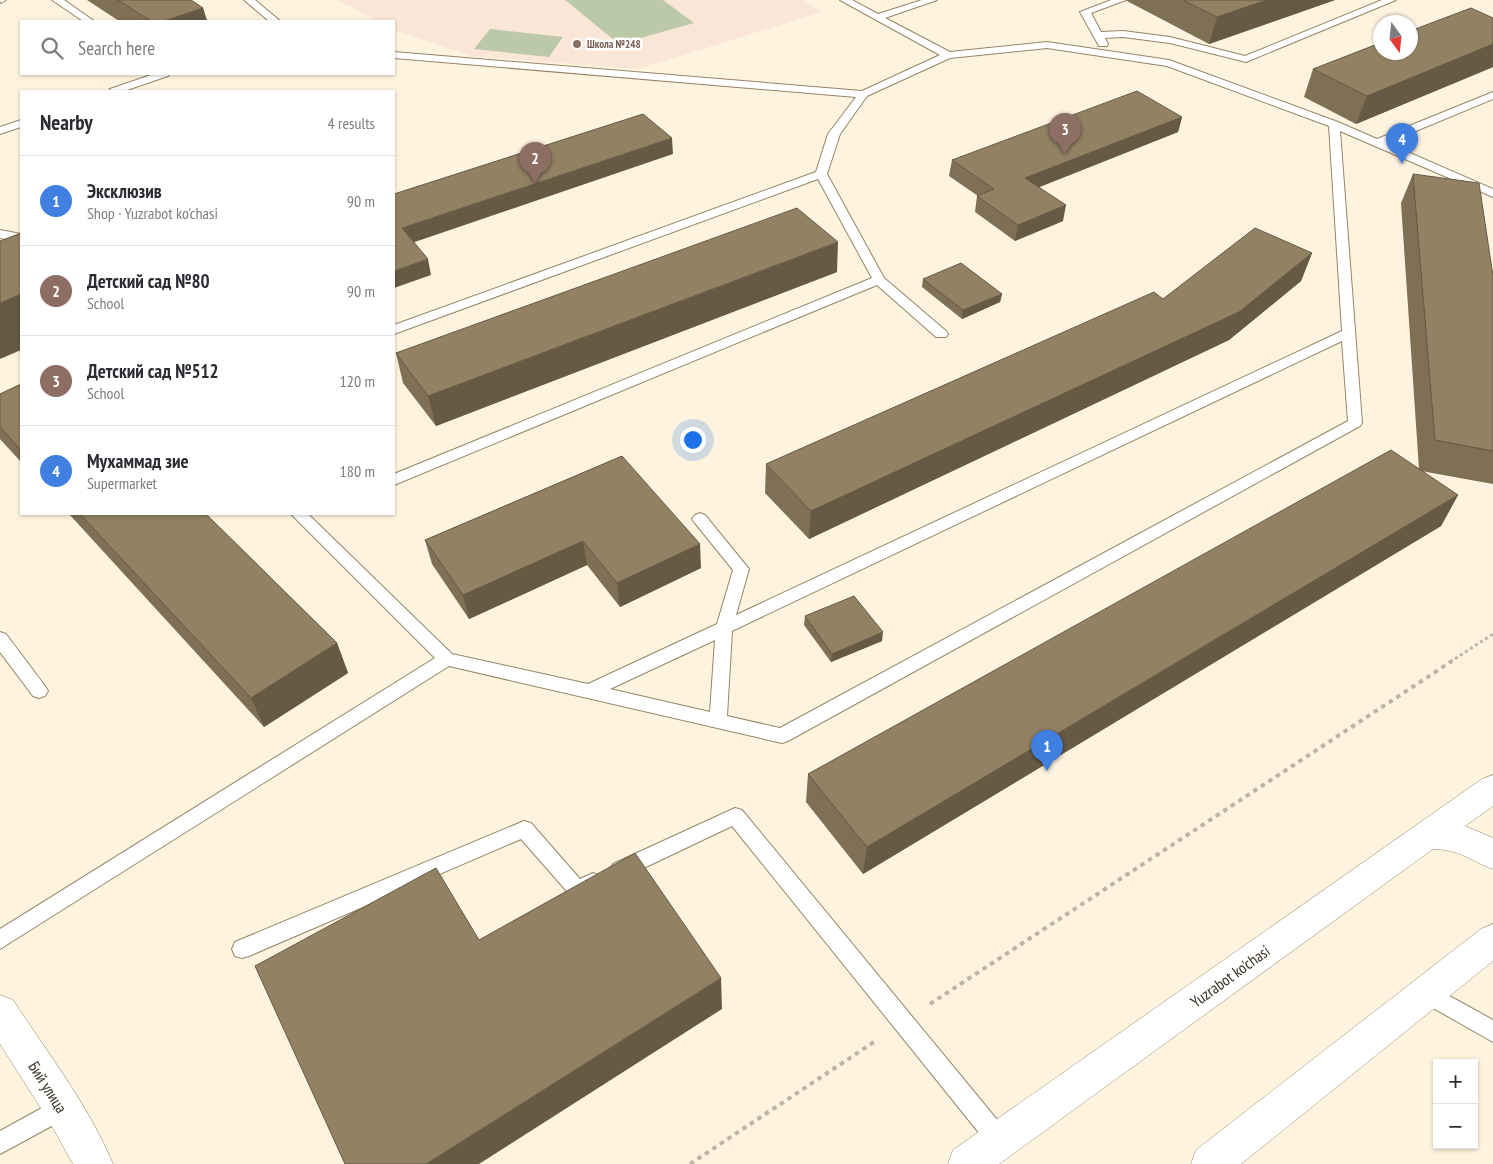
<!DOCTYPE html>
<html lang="en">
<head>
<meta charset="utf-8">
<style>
  :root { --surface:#fff; --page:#f2f2f3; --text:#2b2b33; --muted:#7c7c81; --line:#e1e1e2; --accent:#7c3aed }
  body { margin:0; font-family:"PT Sans Narrow",sans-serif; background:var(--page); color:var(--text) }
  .controls { position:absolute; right:15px; bottom:15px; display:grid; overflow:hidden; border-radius:0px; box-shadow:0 1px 4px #0004 }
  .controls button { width:45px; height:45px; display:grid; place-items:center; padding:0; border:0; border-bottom:1px solid var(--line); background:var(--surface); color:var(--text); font:25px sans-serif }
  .compass { position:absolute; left:1373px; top:15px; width:45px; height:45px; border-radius:50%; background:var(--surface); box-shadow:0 1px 4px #0004; rotate:165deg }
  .you { position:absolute; left:692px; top:439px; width:18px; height:18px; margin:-12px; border:4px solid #fff; border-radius:50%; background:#1a73e8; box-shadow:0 0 0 8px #1a73e833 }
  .badge { display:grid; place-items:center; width:32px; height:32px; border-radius:50%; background:var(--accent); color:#fff; font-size:16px; font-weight:700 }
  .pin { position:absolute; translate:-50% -41px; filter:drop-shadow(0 1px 2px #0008) }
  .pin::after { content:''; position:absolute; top:26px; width:18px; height:15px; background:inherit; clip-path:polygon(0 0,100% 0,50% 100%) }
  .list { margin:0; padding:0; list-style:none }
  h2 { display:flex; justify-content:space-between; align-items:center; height:65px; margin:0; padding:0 20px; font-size:21px }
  h2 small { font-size:16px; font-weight:400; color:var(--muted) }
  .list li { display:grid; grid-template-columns:32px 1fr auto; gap:15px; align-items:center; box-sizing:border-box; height:90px; padding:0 20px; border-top:1px solid var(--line) }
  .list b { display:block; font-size:19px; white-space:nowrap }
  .list p { margin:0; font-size:16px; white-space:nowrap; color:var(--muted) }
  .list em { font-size:16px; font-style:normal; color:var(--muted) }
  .icon { flex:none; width:28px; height:28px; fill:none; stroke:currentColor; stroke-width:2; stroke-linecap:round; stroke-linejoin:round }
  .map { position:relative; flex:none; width:1493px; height:1164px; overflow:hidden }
  .search { position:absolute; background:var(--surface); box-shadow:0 1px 4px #0004; left:20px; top:20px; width:375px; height:55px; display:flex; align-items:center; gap:12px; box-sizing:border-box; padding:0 18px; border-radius:0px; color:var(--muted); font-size:19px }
  .panel { position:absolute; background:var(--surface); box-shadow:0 1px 4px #0004; left:20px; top:90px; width:375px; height:425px; border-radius:0px }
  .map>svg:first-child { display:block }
</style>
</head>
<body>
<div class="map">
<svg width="1493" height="1164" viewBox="0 0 1493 1164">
  <rect width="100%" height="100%" fill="#fef3df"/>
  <path fill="#f9e6d6" d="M338,0h466l18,12 -184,57 -167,-13 -72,-24 -5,-2v-9h-16z"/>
  <g fill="#bcc9a9">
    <path d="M565,0h98l31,23 -75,21z"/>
    <path d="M490,29l73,8 -14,20 -75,-8z"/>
  </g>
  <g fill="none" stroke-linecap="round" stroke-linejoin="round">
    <defs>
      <g id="service">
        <path d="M0,0h6l-5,3z"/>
        <path d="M52,0h12l30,21h-11z"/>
        <path d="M244,0h11l25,21h-11z"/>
        <path d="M840,0h12l26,14 44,-14h15l-52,18 65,34 97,-10 122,18 169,62 39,17 116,-47v7l-106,44 106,46v8l-153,-66 22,292 -2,3 -572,315 -6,2 -333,-77 -449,283v-20l435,-271 -144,-144h17l144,140 136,30 129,-60 16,-54 -38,-47 -3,-4 3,-4 5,-2 5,2 44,54 -13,46 606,-284 -13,-205 -162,-60 -120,-18 -97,10 -83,38 -27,38 -13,40 57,104 62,53 2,3 -2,3h-10l-59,-52 -483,200v-11l478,-196 -54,-99 -424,155v-9l422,-153 12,-38 28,-37 -462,-39v-6l468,39 78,-36zM1342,341l6,80 -568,307 -53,-12 5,-85zM715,640l-5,72 -100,-23z"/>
        <path d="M1111,0h15l-35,13 10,19 22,-1 47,6 75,19 137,-56h14l-150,62 -76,-19 -47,-6 -18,1 3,6 -1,2h-8l-19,-34z"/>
        <path d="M154,74h15l-1,2 -44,15h-15l1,-2z"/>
        <path d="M21,120v7l-21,7v-7z"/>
        <path d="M0,230l21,4v8l-21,-4z"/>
        <path d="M0,632l6,2 39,52 3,5 -3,5 -6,2 -6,-2 -33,-44z"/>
        <path d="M735,808l7,2 266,323 3,8 -3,8 -8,3 -8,-3 -260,-323 -105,50 -7,3 -7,-3 -3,-6 3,-6z"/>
        <path d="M524,821l7,2 49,56 13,-6 7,3 3,6 -3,6 -22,11 -7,-3 -50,-57 -272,117 -7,2 -7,-2 -3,-7 3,-7z"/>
        <path d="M1426,983l67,37v22l-74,-42 -3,-7 3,-7z"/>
        <path d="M62,1097l8,3 3,8 -3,8 -70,38v-23z"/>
      </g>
      <path id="minor" d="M0,995l13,5c34,52 76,106 100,164h-40l-24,-43 -49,-77z"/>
      <g id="primary">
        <path d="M1493,775v31l-28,20 28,12v31c-25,-9 -30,-19 -60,-20l-434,315h-51l5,-14 529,-371z"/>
        <path d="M1493,924v37l-252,203h-50l5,-14 285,-221z"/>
      </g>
    </defs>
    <use href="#service" stroke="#968567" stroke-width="2"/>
    <use href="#minor" stroke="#968567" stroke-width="1"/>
    <use href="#primary" stroke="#968567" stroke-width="1"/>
    <path stroke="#beb4a3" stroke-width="3" stroke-dasharray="3 3" stroke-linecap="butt" d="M1450,662l43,-28"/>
    <g stroke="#beb4a3" stroke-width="4" stroke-dasharray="4.5 4.5" stroke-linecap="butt">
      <path d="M930,1004l522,-343"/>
      <path d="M690,1164l187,-124"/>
    </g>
    <use href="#service" fill="#fff" fill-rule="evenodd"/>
    <use href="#minor" fill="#fff" fill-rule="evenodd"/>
    <use href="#primary" fill="#fff" fill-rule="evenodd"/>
  </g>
  <g fill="#7e6f55">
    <path d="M87,0h104l12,8 4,13h-88z"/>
    <path d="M1127,0h208l-126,44 -82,-43z"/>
    <path d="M1493,18v49l-137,57 -52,-27 9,-28z"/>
    <path d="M1182,117l-4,15 -139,55 24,34 -48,20 -40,-29 2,-16h1l-29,-20 3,-16z"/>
    <path d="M1413,174l80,102v208l-72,-13 37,24 -17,31 -578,348 -57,-72 2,-28 611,-305 -18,-266z"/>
    <path d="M1312,253l-11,28 -72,59 -420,199 -44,-46 1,-29 397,-165z"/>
    <path d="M837,272l-401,154 -33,-43 -7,-30z"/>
    <path d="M923,279l79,15 -2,8 -38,17 -40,-32z"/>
    <path d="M21,384v78l-21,-23v-45z"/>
    <path d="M622,456l79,112 -81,39 -33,-42 -118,54 -37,-55 -7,-24z"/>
    <path d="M69,514h137l131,129 11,30 -84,54z"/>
    <path d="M805,616l77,25 -51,21 -27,-37z"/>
  </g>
  <g fill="#665a45">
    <path d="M1267,0h68l-126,44 8,-27z"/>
    <path d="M203,8l4,13h-43z"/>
    <path d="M1493,44v23l-137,57 11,-28z"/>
    <path d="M1182,117l-4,15 -156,62 3,-16z"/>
    <path d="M672,138l1,16 -267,91 -4,-17z"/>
    <path d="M1066,205l-3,16 -48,20 3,-16z"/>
    <path d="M838,242l-1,30 -401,154 -8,-30z"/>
    <path d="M1312,253l-11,28 -72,59 -420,199 2,-28z"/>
    <path d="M428,259l3,16 -37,13v-17z"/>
    <path d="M21,294v56l-21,9v-56z"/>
    <path d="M1002,294l-2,8 -38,17 1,-9z"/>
    <path d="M1458,495l-17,31 -578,348 4,-27z"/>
    <path d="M583,541l4,24 -118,54 -6,-24z"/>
    <path d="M700,544l1,24 -81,39 -3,-24z"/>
    <path d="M883,632l-1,9 -51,21 1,-8z"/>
    <path d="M337,643l11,30 -84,54 -13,-29z"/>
    <path d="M721,978l1,31 -243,155h-53z"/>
  </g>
  <g fill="#928163" stroke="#665a45">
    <path d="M118,0h73l12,8 -39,13h-13z"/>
    <path d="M1183,0h84l-50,17z"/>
    <path d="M1471,8l22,10v26l-126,52 -54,-27 67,-26v9h30v-21z"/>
    <path d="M1137,91l45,26 -157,61 41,27 -48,20 -41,-29 17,-7 -42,-29z"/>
    <path d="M643,114l29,24 -270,90 26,31 -34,12v-77z"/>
    <path d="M1413,174l66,9 14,93v175l-58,-11z"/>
    <path d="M797,208l41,34 -410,154 -32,-43z"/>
    <path d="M1255,228l57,25 -73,59 -428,199 -45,-47 388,-172 9,7z"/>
    <path d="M21,233v61l-21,9v-62z"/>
    <path d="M961,263l41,31 -39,16 -40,-31z"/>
    <path d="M21,384v66l-21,-23v-33z"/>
    <path d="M1391,450l67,45 -591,352 -59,-73z"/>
    <path d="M622,456l78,88 -83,39 -34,-42 -120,54 -38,-55z"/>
    <path d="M80,514h126l131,129 -86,55z"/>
    <path d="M854,596l29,36 -51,22 -27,-38z"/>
    <path d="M635,853l86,125 -295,186h-81l-90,-198 181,-98 43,72z"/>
  </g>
  <circle fill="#8d6e63" stroke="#fff" stroke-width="2" cx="577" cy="44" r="5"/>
  <g text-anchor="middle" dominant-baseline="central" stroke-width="5" stroke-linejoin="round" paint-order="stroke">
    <g font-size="11" font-weight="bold" fill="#785e54" stroke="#fff" text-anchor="start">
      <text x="587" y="44">Школа №248</text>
    </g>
    <g font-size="16" fill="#362f23" stroke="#fff">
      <text transform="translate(1230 976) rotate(-36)">Yuzrabot ko'chasi</text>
      <text transform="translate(48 1087) rotate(58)">Бий улица</text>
    </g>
  </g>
</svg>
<div class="controls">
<button>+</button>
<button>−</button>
</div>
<svg class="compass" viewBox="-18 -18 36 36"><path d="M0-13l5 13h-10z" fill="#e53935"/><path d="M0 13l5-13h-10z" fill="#7c7c81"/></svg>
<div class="you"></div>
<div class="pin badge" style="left:1047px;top:771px;background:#3f7fe0">1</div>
<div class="pin badge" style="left:535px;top:183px;background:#8d6e63">2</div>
<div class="pin badge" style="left:1065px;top:154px;background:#8d6e63">3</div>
<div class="pin badge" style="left:1402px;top:164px;background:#3f7fe0">4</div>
<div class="search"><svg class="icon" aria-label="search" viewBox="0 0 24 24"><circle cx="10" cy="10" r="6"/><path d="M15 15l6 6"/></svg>Search here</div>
<section class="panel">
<h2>Nearby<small>4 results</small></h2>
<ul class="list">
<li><span class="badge" style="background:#3f7fe0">1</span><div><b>Эксклюзив</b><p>Shop · Yuzrabot ko'chasi</p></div><em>90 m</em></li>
<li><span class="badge" style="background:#8d6e63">2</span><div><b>Детский сад №80</b><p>School</p></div><em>90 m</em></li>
<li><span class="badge" style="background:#8d6e63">3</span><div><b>Детский сад №512</b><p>School</p></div><em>120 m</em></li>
<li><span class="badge" style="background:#3f7fe0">4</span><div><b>Мухаммад зие</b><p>Supermarket</p></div><em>180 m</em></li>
</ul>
</section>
</div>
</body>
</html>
